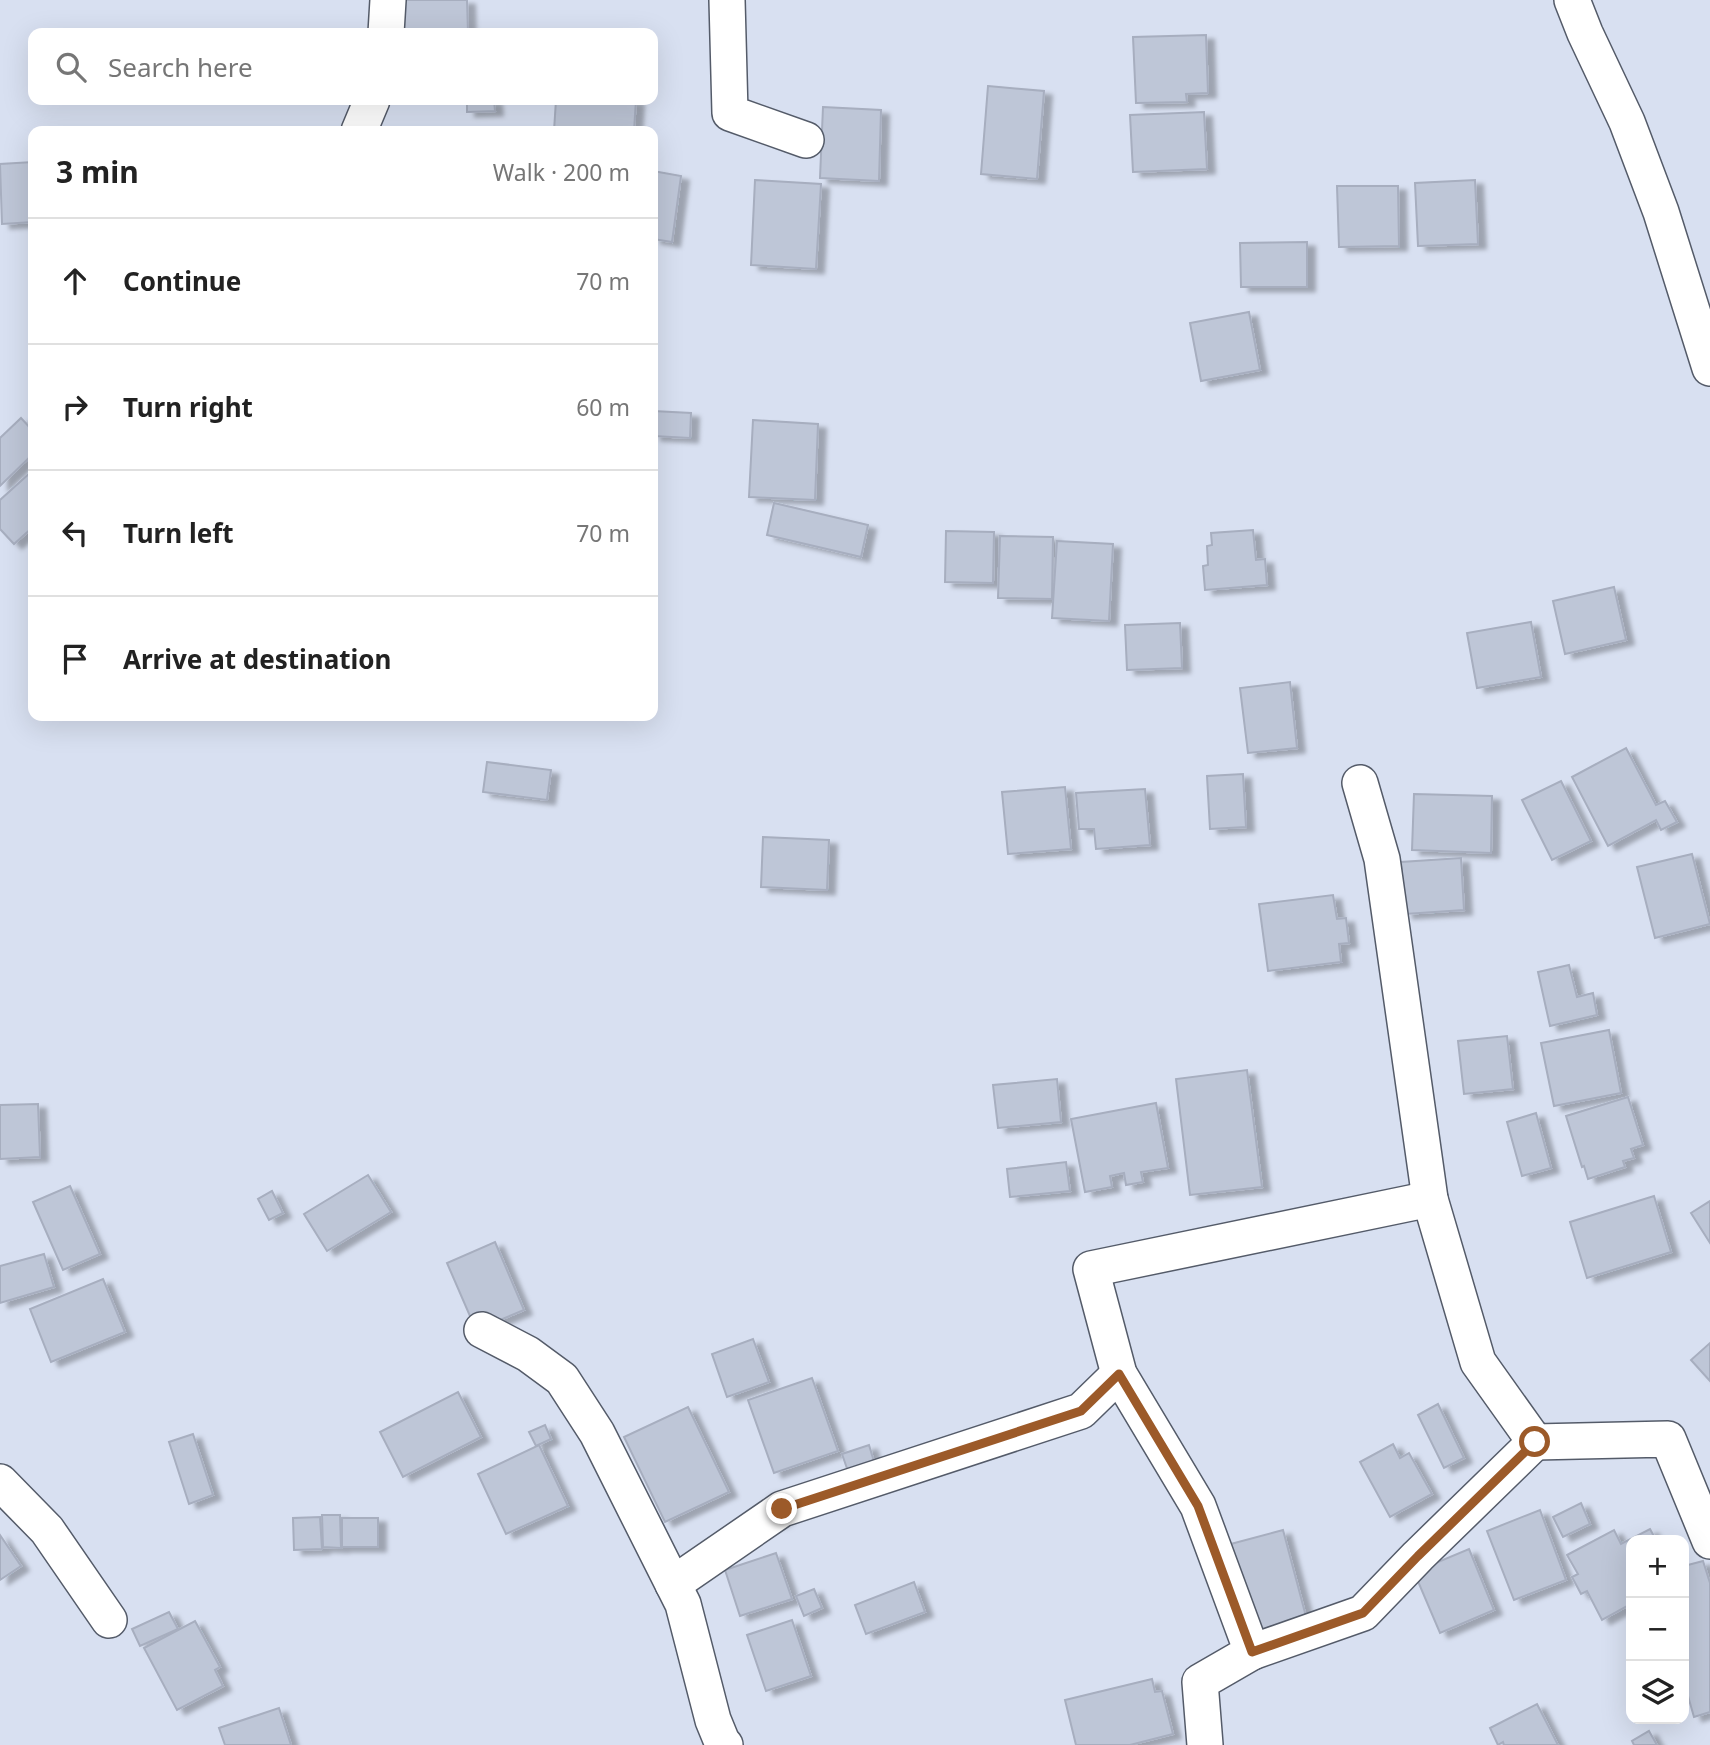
<!DOCTYPE html>
<html lang="en">
<head>
<meta charset="utf-8">
<style>
  :root { --surface:#fff; --page:#f6f6f6; --text:#222; --muted:#767676; --line:#e0e0e0 }
  body { margin:0; font-family:"Noto Sans",sans-serif; background:var(--page); color:var(--text) }
  .controls { position:absolute; right:21px; bottom:21px; display:grid; overflow:hidden; border-radius:14px; box-shadow:0 7px 28px #0002 }
  .controls button { width:63px; height:63px; display:grid; place-items:center; padding:0; border:0; border-bottom:2px solid var(--line); background:var(--surface); color:var(--text); font:35px sans-serif }
  .stop { position:absolute; width:21px; height:21px; margin:-16px; border:5px solid #9c5a29; border-radius:50%; background:#fff }
  .stop.end { background:#9c5a29; border-color:#fff; box-shadow:0 2px 7px #0008 }
  .list { margin:0; padding:0; list-style:none }
  h2 { display:flex; justify-content:space-between; align-items:center; height:91px; margin:0; padding:0 28px; font-size:30px }
  h2 small { font-size:23px; font-weight:400; color:var(--muted) }
  .list li { display:grid; grid-template-columns:46px 1fr auto; gap:21px; align-items:center; box-sizing:border-box; height:126px; padding:0 28px; border-top:2px solid var(--line) }
  .list b { display:block; font-size:26px; white-space:nowrap }
  .list em { font-size:23px; font-style:normal; color:var(--muted) }
  .icon { flex:none; width:38px; height:38px; fill:none; stroke:currentColor; stroke-width:2; stroke-linecap:round; stroke-linejoin:round }
  .map { position:relative; flex:none; width:1710px; height:1745px; overflow:hidden }
  .search { position:absolute; background:var(--surface); box-shadow:0 7px 28px #0002; left:28px; top:28px; width:630px; height:77px; display:flex; align-items:center; gap:18px; box-sizing:border-box; padding:0 24px; border-radius:14px; color:var(--muted); font-size:26px }
  .panel { position:absolute; background:var(--surface); box-shadow:0 7px 28px #0002; left:28px; top:126px; width:630px; height:595px; border-radius:14px }
  .map>svg:first-child { display:block }
</style>
</head>
<body>
<div class="map">
<svg width="1710" height="1745" viewBox="0 0 1710 1745">
  <defs>
    <filter id="shadow"><feDropShadow dx="8" dy="4.5" stdDeviation="2" flood-color="#0004"/></filter>
  </defs>
  <rect width="100%" height="100%" fill="#d8e0f1"/>
  <g fill="#bec6d7" stroke="#a7aebf" stroke-width="2" filter="url(#shadow)">
    <path d="M396,0h71l1,33h-72z"/>
    <path d="M1206,35l2,58 -22,1 1,8 -51,1 -3,-66z"/>
    <path d="M988,86l56,5 -7,88 -56,-5z"/>
    <path d="M467,100h27l1,11 -28,1z"/>
    <path d="M556,100h80l-2,31h-80z"/>
    <path d="M823,107l58,3 -2,71 -59,-3z"/>
    <path d="M1204,112l3,57 -74,3 -3,-57z"/>
    <path d="M33,162v60l-31,2 -2,-60z"/>
    <path d="M653,171l28,5 -9,66 -19,-3z"/>
    <path d="M755,180l66,4 -5,85 -65,-4z"/>
    <path d="M1475,180l3,64 -60,2 -3,-63z"/>
    <path d="M1337,186h61l1,60 -60,1z"/>
    <path d="M1307,242v45h-66l-1,-44z"/>
    <path d="M1249,312l11,58 -59,11 -11,-58z"/>
    <path d="M653,411l38,2 -1,25 -37,-2z"/>
    <path d="M21,418l12,13v23l-33,32v-48z"/>
    <path d="M753,420l65,4 -3,76 -66,-3z"/>
    <path d="M31,472l2,2v53l-19,17 -14,-15v-29z"/>
    <path d="M774,503l94,22 -7,32 -94,-22z"/>
    <path d="M1253,530l3,30 9,-1 2,26 -62,5 -2,-24 5,-1 -1,-19 5,-1 -1,-12z"/>
    <path d="M946,531l48,1 -1,51 -48,-1z"/>
    <path d="M1000,536l53,1 -1,62 -54,-1z"/>
    <path d="M1057,541l56,3 -4,77 -57,-3z"/>
    <path d="M1614,587l12,53 -61,14 -12,-53z"/>
    <path d="M1531,622l10,55 -64,11 -10,-55z"/>
    <path d="M1180,623l2,45 -55,2 -2,-45z"/>
    <path d="M1290,682l7,66 -49,5 -8,-65z"/>
    <path d="M1626,748l30,57 9,-4 12,21 -16,8 -5,-10 -48,26 -36,-69z"/>
    <path d="M487,762l64,8 -4,30 -64,-8z"/>
    <path d="M1243,774l3,53 -36,2 -3,-53z"/>
    <path d="M1561,781l30,60 -39,19 -30,-60z"/>
    <path d="M1065,787l6,62 -63,5 -6,-62z"/>
    <path d="M1145,789l5,56 -54,4 -2,-20h-15l-3,-36z"/>
    <path d="M1414,794l78,2 -1,57 -79,-3z"/>
    <path d="M763,837l66,3 -2,50 -66,-3z"/>
    <path d="M1692,854l18,70 -55,14 -18,-71z"/>
    <path d="M1461,858l3,52 -59,4 -4,-52z"/>
    <path d="M1333,895l4,24 9,-1 3,25 -10,1 2,18 -73,9 -9,-67z"/>
    <path d="M1569,965l8,32 16,-4 4,22 -47,11 -12,-54z"/>
    <path d="M1609,1030l12,63 -67,13 -13,-63z"/>
    <path d="M1507,1036l6,53 -49,5 -6,-53z"/>
    <path d="M1247,1070l15,117 -72,8 -14,-116z"/>
    <path d="M1057,1079l4,43 -63,6 -5,-43z"/>
    <path d="M1628,1097l15,48 -12,4 3,9 -11,3 2,6 -37,12 -4,-13 -2,1 -16,-51z"/>
    <path d="M1156,1103l12,65 -27,4 2,10 -17,3 -2,-12 -14,3 2,11 -27,5 -14,-73z"/>
    <path d="M38,1104l2,53 -40,2v-54z"/>
    <path d="M1536,1113l15,55 -29,8 -15,-54z"/>
    <path d="M1066,1162l4,29 -60,6 -3,-28z"/>
    <path d="M368,1175l23,37 -64,39 -23,-37z"/>
    <path d="M70,1186l30,68 -37,16 -30,-68z"/>
    <path d="M272,1191l11,22 -14,7 -11,-21z"/>
    <path d="M1654,1196l17,56 -84,26 -17,-56z"/>
    <path d="M1710,1201v42l-19,-30z"/>
    <path d="M495,1242l29,68 -48,20 -29,-67z"/>
    <path d="M44,1254l10,33 -54,16v-37z"/>
    <path d="M103,1279l22,53 -74,30 -21,-53z"/>
    <path d="M753,1339l16,43 -42,15 -15,-43z"/>
    <path d="M1710,1343v38l-19,-21z"/>
    <path d="M812,1378l26,73 -64,22 -26,-73z"/>
    <path d="M458,1392l23,45 -78,40 -23,-45z"/>
    <path d="M1438,1404l26,54 -20,10 -26,-53z"/>
    <path d="M688,1407l41,85 -64,30 -41,-85z"/>
    <path d="M545,1425l6,14 -15,7 -7,-14z"/>
    <path d="M193,1434l20,61 -24,9 -20,-62z"/>
    <path d="M1393,1444l7,14 9,-5 23,41 -42,23 -30,-55z"/>
    <path d="M539,1445l29,61 -62,28 -28,-60z"/>
    <path d="M869,1445l9,30 -26,8 -10,-29z"/>
    <path d="M1581,1503l9,21 -27,13 -10,-20z"/>
    <path d="M1540,1510l26,70 -52,20 -27,-69z"/>
    <path d="M322,1515h18l1,33 -18,-1z"/>
    <path d="M320,1517l2,32 -28,1 -1,-32z"/>
    <rect x="342" y="1518" width="36" height="29"/>
    <path d="M1650,1529l6,11h-25v64l-29,16 -15,-29 -6,3 -9,-17 6,-3 -11,-19 47,-25 7,14z"/>
    <path d="M1283,1530l25,94 -56,14 -25,-93z"/>
    <path d="M0,1535l21,31 -21,14z"/>
    <path d="M1469,1549l25,61 -54,23 -26,-61z"/>
    <path d="M776,1553l16,46 -52,17 -15,-46z"/>
    <path d="M1703,1561l7,22v129l-16,5 -10,-35v-116z"/>
    <path d="M914,1582l11,30 -59,22 -11,-29z"/>
    <path d="M814,1589l8,19 -18,8 -8,-20z"/>
    <path d="M169,1612l9,17 -38,17 -8,-17z"/>
    <path d="M792,1620l19,56 -45,15 -19,-56z"/>
    <path d="M195,1621l25,46 -5,3 8,16 -46,24 -33,-62z"/>
    <path d="M1152,1679l3,13 7,-1 11,43 -43,11h-54l-11,-45z"/>
    <path d="M1537,1704l21,41h-54l-1,-3 -5,3 -8,-17z"/>
    <path d="M279,1708l12,37h-66l-6,-17z"/>
    <path d="M1649,1731l8,14h-23l-2,-4z"/>
  </g>
  <g fill="none" stroke-linecap="round" stroke-linejoin="round">
    <defs>
      <g id="street">
        <path d="M727,0l3,113 76,27"/>
        <path d="M1572,0l13,33 42,89 34,90 49,156"/>
        <path d="M386,33l2,-33"/>
        <path d="M359,131l13,-31"/>
        <path d="M1360,783l22,76 48,340 48,163 57,80 133,-3 42,102"/>
        <path d="M482,1330l46,24 34,25 35,54 86,171 30,116 9,22 3,3"/>
        <path d="M0,1482l47,48 62,90"/>
        <path d="M673,1584l109,-75 299,-98 38,-37"/>
        <path d="M1252,1652l111,-39 55,-57 117,-114"/>
        <path d="M1205,1745l-5,-63 52,-30 -54,-146 -79,-132 -28,-105 339,-70"/>
      </g>
    </defs>
    <use href="#street" stroke="#545b69" stroke-width="38"/>
    <use href="#street" stroke="#fff" stroke-width="35"/>
  </g>
  <g fill="none" stroke-linecap="round" stroke-linejoin="round">
    <path stroke="#9c5a29" stroke-width="9" d="M782,1509l299,-98 38,-37 79,132 54,146 111,-39 55,-57 117,-114"/>
  </g>
</svg>
<div class="controls">
<button>+</button>
<button>−</button>
<button><svg class="icon" aria-label="layers" viewBox="0 0 24 24"><path d="M12 4l9 5-9 5-9-5zM3 14l9 5 9-5"/></svg></button>
</div>
<div class="stop" style="left:1535px;top:1442px"></div>
<div class="stop end" style="left:782px;top:1509px"></div>
<div class="search"><svg class="icon" aria-label="search" viewBox="0 0 24 24"><circle cx="10" cy="10" r="6"/><path d="M15 15l6 6"/></svg>Search here</div>
<section class="panel">
<h2>3 min<small>Walk · 200 m</small></h2>
<ul class="list">
<li><svg class="icon" aria-label="ahead" viewBox="0 0 24 24"><path d="M12 20V5M6 11l6-6 6 6"/></svg><div><b>Continue</b></div><em>70 m</em></li>
<li><svg class="icon" aria-label="right" viewBox="0 0 24 24"><path d="M7 20v-9h11M14 6l5 5-5 5"/></svg><div><b>Turn right</b></div><em>60 m</em></li>
<li><svg class="icon" aria-label="left" viewBox="0 0 24 24"><path d="M17 20v-9H6M10 6l-5 5 5 5"/></svg><div><b>Turn left</b></div><em>70 m</em></li>
<li><svg class="icon" aria-label="arrive" viewBox="0 0 24 24"><path d="M6 21V4h12l-3 4 3 4H6"/></svg><div><b>Arrive at destination</b></div></li>
</ul>
</section>
</div>
</body>
</html>
